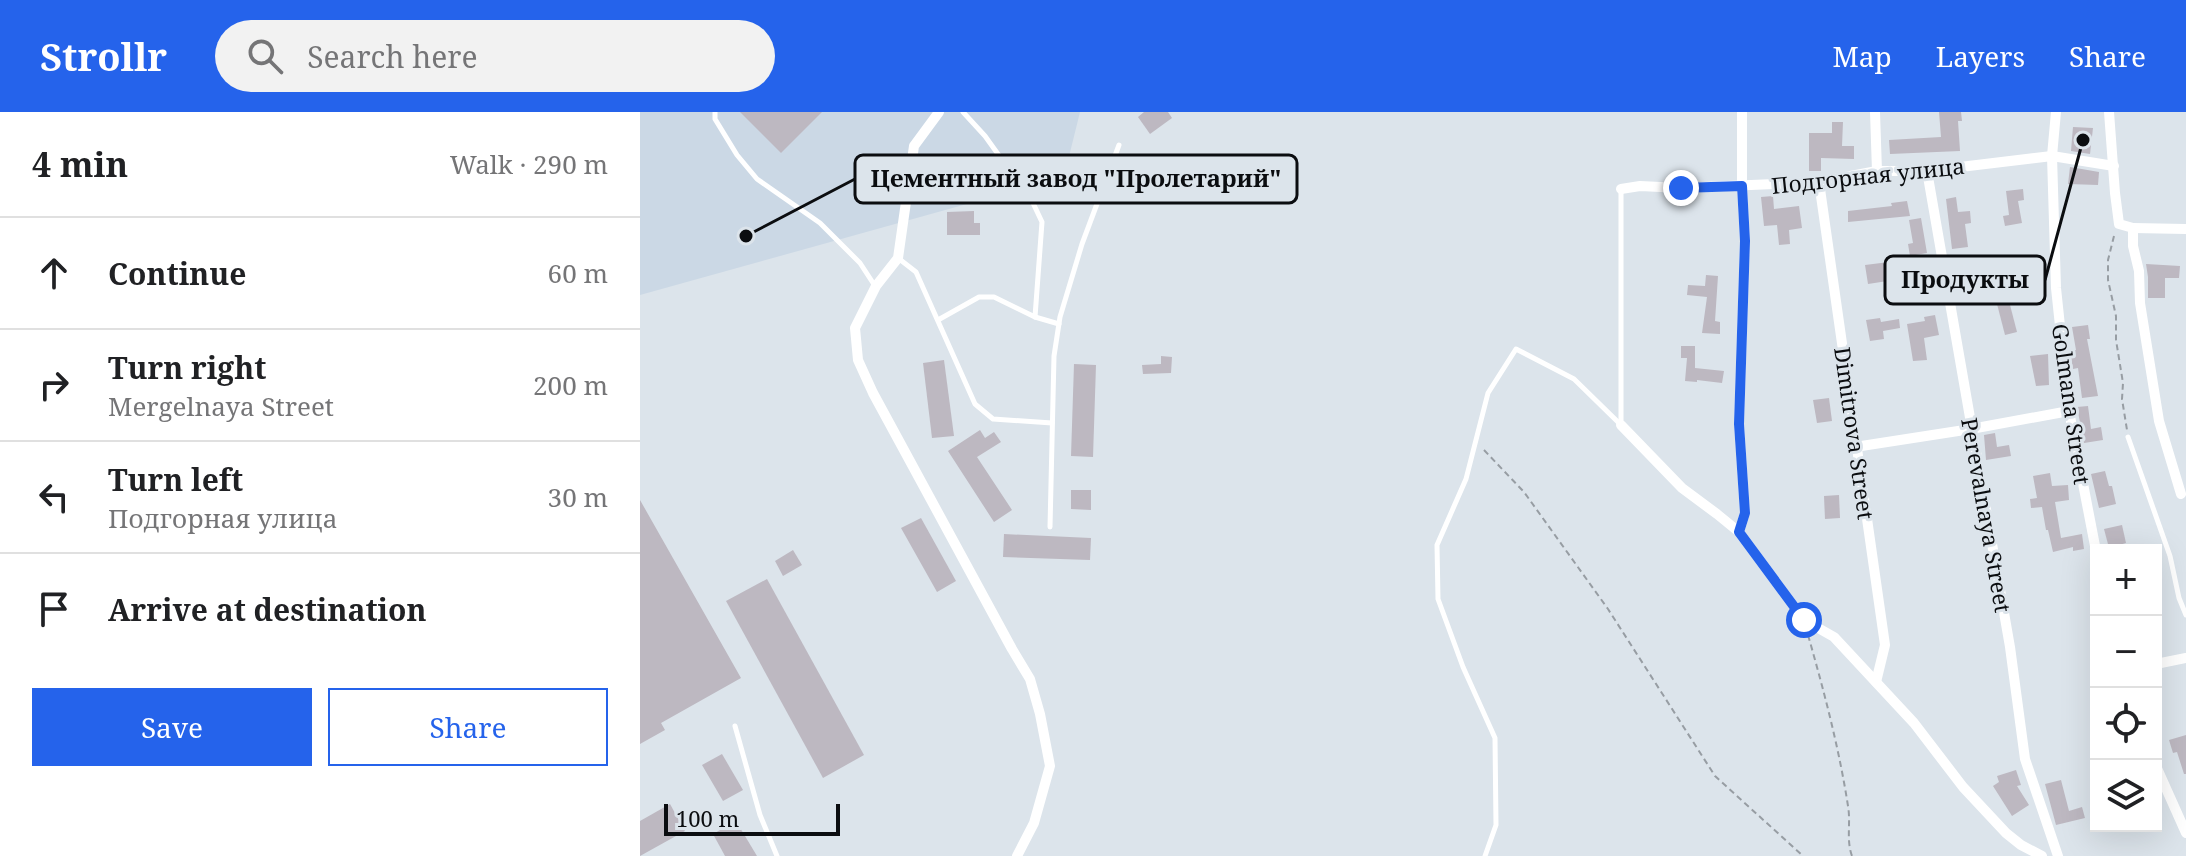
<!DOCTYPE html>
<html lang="en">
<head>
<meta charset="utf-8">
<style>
  :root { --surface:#fff; --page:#f2f2f2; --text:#202124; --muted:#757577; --line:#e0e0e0; --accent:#2563eb }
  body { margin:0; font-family:"Noto Serif",serif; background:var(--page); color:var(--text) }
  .controls { position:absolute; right:24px; bottom:24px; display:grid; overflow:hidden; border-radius:0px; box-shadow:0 8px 32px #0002 }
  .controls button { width:72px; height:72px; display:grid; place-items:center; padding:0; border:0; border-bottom:2px solid var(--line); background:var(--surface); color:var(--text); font:40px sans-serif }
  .scale { position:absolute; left:24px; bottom:20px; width:176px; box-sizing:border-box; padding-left:8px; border:4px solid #0b0d10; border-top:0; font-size:22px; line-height:28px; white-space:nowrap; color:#0b0d10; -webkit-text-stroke:6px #dce4eb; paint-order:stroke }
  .stop { position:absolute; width:24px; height:24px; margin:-18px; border:6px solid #2563eb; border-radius:50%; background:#fff }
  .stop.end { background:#2563eb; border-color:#fff; box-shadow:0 2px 8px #0008 }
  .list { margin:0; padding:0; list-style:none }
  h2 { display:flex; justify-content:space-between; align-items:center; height:104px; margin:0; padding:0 32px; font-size:34px }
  h2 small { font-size:26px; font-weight:400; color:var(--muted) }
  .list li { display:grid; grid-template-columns:52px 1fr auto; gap:24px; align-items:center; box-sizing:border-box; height:112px; padding:0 32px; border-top:2px solid var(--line) }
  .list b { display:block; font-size:30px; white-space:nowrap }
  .list p { margin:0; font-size:26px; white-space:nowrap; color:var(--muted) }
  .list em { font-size:26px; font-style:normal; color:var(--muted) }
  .actions { display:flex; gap:16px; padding:24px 32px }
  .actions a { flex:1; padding:18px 0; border:2px solid var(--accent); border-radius:0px; text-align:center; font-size:28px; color:var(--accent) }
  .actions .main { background:var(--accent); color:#fff }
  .icon { flex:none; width:44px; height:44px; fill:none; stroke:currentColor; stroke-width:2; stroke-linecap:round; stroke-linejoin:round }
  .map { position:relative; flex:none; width:1546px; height:744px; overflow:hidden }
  header { display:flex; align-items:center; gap:48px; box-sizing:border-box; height:112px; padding:0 40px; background:var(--accent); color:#fff }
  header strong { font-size:38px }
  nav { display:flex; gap:44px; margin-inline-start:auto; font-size:28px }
  .search { width:560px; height:72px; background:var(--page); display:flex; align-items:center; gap:20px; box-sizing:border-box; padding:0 28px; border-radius:44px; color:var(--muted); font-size:30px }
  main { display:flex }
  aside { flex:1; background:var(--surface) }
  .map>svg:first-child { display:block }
</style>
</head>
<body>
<header>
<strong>Strollr</strong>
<div class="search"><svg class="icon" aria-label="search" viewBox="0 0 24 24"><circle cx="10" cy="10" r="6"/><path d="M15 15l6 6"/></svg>Search here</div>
<nav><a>Map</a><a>Layers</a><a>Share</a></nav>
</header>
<main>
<aside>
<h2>4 min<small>Walk · 290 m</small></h2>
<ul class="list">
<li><svg class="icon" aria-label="ahead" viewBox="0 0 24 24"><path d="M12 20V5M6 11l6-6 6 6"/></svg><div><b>Continue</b></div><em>60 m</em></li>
<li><svg class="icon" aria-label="right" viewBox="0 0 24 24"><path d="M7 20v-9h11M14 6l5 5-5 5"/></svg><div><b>Turn right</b><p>Mergelnaya Street</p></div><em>200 m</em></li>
<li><svg class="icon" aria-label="left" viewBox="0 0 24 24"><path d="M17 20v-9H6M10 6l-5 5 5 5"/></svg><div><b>Turn left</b><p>Подгорная улица</p></div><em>30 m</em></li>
<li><svg class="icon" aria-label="arrive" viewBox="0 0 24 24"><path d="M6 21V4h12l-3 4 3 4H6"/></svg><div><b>Arrive at destination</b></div></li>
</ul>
<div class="actions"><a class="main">Save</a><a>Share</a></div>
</aside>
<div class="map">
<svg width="1546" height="744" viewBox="0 0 1546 744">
  <rect width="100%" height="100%" fill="#dce4eb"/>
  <path fill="#cbd8e5" d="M0,0h440l-16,65 -424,118z"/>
  <g fill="#bdb8c1">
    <path d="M100,0h82l-41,41z"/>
    <path d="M504,0h24l4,6 -22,16 -12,-17z"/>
    <path d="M1299,0h22l1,9h-4l2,30 -70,3 -1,-14 52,-3z"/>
    <path d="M1192,10h11l-1,24h12v13l-33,-1v13h-12v-38h23z"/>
    <path d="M1433,15l20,1 -3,26 -19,-3z"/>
    <path d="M1430,55l29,5 -1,13 -30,-1z"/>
    <path d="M1383,77l1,11 -6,1 4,22 -17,3 -2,-10 6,-1 -3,-24z"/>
    <path d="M1133,84l1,13 25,-3 3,22 -13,2 1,14 -11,1 -2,-20 -13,1 -3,-29z"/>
    <path d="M1316,85l2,15 12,-1 1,12 -6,1 3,23 -16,2 -6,-50z"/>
    <path d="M1267,89l3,15 -62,6v-11l44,-5 -1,-3z"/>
    <path d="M334,99v12h6v12h-33v-23z"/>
    <path d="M1281,106l6,35 -17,3 -2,-12 5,-1 -4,-23z"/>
    <path d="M1265,148l4,23 6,-1 2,12 -20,3 -3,-17 -26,4 -3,-19z"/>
    <path d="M1506,152l34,2 -1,12h-14v20h-17v-21z"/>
    <path d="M1066,163l12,1 -3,45 5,1v12l-18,-1 5,-36 -20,-2 1,-10 17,1z"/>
    <path d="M1369,189l8,31 -12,3 -8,-31z"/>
    <path d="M1295,203l4,20 -15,3 3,22 -14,1 -6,-37 18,-3 -1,-4z"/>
    <path d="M1240,206l1,4 18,-3 1,9 -17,3 1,8 -14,2 -4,-21z"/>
    <path d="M1448,213l2,14h-3l11,57 -16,2 -4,-30 -5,1 -2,-11v-7l5,-1 -4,-23z"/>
    <path d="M1041,234h14v22l29,3 -2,12 -25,-3v2l-12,-1 2,-23h-6z"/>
    <path d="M1408,242l1,31 -13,1 -6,-30z"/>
    <path d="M521,244l11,1 -1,16 -28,1 -1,-9 19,-1z"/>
    <path d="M304,248l10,76 -22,2 -9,-75z"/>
    <path d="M434,252l22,1 -3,92 -22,-1z"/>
    <path d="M1189,286l3,23 -15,2 -4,-23z"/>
    <path d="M1448,294l3,23 10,-2 2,13 -19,3 -7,-36z"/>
    <path d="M340,318l5,8 9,-6 7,10 -24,15 35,53 -18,12 -46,-71z"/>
    <path d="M1355,321l2,14 12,-2 2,11 -25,4 -2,-25z"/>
    <path d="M1465,359l4,15h3l4,18 -17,4 -8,-34z"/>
    <path d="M1410,361l2,13 16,-1 1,15 -14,2 6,36 21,-4 2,15 -11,2v-4l-20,5 -5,-22h-2l-4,-23 -11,1 -1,-9 7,-1 -4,-22z"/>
    <path d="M431,378h20v20l-20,-1z"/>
    <path d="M1199,383l1,23 -15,1 -1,-23z"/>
    <path d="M0,388l101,178 -80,45 4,7 -25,14z"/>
    <path d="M281,406l35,63 -19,11 -36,-64z"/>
    <path d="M1482,413l4,18 -17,5 -5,-19z"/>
    <path d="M364,422l87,4 -1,22 -87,-3z"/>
    <path d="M153,438l9,15 -19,11 -8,-15z"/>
    <path d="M127,467l97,176 -41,23 -97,-177z"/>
    <path d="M1546,623v39h-2l-7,-22 -4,1 -4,-13z"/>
    <path d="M82,642l21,36 -20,11 -21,-36z"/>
    <path d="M1376,658l5,15 -4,1 12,19 -17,11 -19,-30 6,-4 -2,-6z"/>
    <path d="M1421,668l8,31 13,-4 3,11 -29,7 -11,-41z"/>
    <path d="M30,692l15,27 -45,25v-35z"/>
    <path d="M96,709l21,35h-32l-12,-22z"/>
  </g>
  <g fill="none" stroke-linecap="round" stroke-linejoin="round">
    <g stroke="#979da3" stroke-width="2" stroke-dasharray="6 4" stroke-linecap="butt">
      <path d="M1474,124l-6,24v20l8,36v24l7,43 -1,16 5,31"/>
      <path d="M844,338l40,42 84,117 107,167 88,80"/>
      <path d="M1168,523c16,56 31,113 40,171 3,17 -2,34 4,50"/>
    </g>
    <g stroke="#fff" stroke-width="5">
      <path d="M75,0v7l22,36 20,24 63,44 40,40 15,23"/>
      <path d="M323,0l22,24 48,67 9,19 -7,95"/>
      <path d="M258,146l18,14 59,132 18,15 59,4"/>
      <path d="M298,208l41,-23h15l41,20 24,7"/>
      <path d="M981,312v-234"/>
      <path d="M1488,325l42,119 9,42 7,17"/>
      <path d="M410,415l4,-171 6,-39 22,-73 37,-99"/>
      <path d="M95,614l25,89 17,41"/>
      <path d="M845,744l11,-31 -1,-87 -32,-71 -25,-68 -1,-54 29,-66 22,-86 28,-44 58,30 46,45"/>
    </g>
    <g stroke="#fff" stroke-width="10">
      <path d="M299,0l-25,34 -16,112 -22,28 -21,42 3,32 15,33 139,256 18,30 10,35 10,52 -16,57 -17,33"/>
      <path d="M1235,0l2,59"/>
      <path d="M1416,0l-4,44 4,132 13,123 27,140"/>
      <path d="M1469,0l6,81 4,31 14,4v18l6,25 1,32 19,118 22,73"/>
      <path d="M1287,59l83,476 15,112 33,97"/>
      <path d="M1179,70l66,463 -9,37"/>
      <path d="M981,77l19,-3 41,2 138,-6 58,-11h50l125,-15 62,10"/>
      <path d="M1493,116l53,1"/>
      <path d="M981,313l61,63 35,26 22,18 65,88 30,17 80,86 49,64 43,46 15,12 21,11"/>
      <path d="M1215,335l116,-18 98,-18"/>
      <path d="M1099,420l6,-19 -6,-89 6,-183 -3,-55v-74"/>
      <path d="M1516,552l30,-6"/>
      <path d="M1516,654l30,67"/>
    </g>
  </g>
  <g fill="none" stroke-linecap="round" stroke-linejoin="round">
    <path stroke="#2563eb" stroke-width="10" d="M1041,76l61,-2 3,55 -6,183 6,89 -6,19 65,88"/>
  </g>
  <g text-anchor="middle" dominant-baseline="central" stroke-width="6" stroke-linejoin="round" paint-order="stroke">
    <g font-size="22" fill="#0b0d10" stroke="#dce4eb">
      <text transform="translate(1228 63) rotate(-6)">Подгорная улица</text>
      <text transform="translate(1432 292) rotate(82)">Golmana Street</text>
      <text transform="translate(1215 321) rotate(82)">Dimitrova Street</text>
      <text transform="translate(1347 403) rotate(80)">Perevalnaya Street</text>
    </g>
  </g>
  <path fill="none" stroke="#0b0d10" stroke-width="3" d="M106 124L215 67M1443 28L1405 168"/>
  <g fill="#0b0d10" stroke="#dce4eb" stroke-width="3">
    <circle cx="106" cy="124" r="8"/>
    <circle cx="1443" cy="28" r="8"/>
  </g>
  <g fill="#dce4eb" stroke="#0b0d10" stroke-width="3">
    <rect x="215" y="43" width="442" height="48" rx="8"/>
    <rect x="1245" y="144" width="160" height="48" rx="8"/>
  </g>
  <g font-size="24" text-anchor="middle" font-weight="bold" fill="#0b0d10">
    <text x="436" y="75">Цементный завод "Пролетарий"</text>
    <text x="1325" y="176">Продукты</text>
  </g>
</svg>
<div class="controls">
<button>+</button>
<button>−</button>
<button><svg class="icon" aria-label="locate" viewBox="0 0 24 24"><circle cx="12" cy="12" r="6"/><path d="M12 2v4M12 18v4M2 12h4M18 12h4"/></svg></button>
<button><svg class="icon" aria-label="layers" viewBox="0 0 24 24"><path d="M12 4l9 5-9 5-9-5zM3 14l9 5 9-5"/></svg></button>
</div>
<div class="scale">100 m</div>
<div class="stop" style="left:1164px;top:508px"></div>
<div class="stop end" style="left:1041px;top:76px"></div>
</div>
</main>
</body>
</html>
